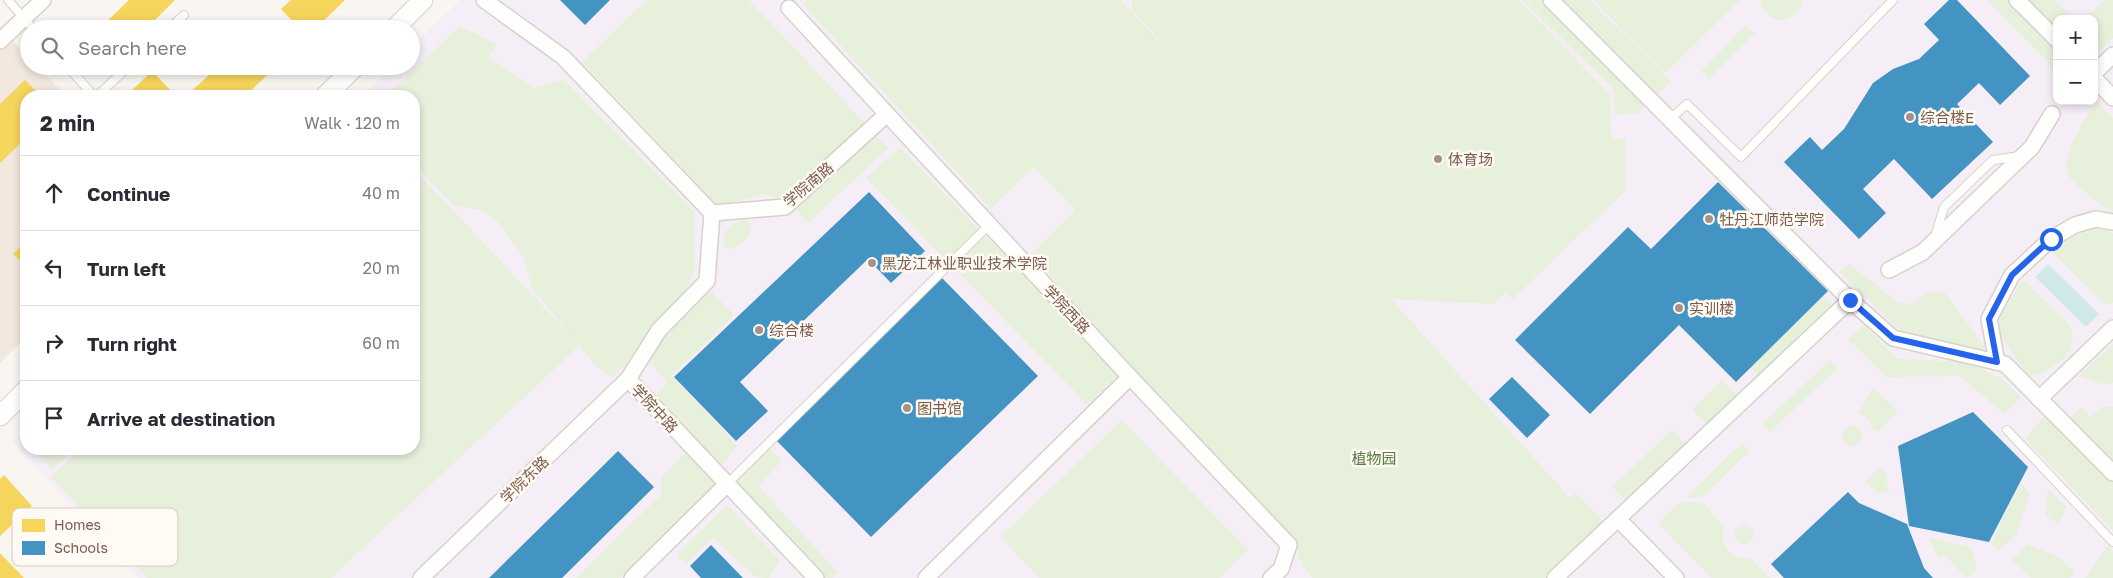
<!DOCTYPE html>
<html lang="en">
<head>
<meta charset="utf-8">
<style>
  :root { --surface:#fff; --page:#f2f2f3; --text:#2b2b33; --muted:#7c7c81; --line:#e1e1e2 }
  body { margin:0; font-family:"Golos Text","Noto Sans SC",sans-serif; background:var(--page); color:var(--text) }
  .controls { position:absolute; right:15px; top:15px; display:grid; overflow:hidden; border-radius:10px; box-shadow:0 2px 8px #0003 }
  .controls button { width:45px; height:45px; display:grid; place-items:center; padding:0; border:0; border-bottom:1px solid var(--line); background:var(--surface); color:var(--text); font:25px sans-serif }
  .stop { position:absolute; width:15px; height:15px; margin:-11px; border:4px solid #2563eb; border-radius:50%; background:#fff }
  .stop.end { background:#2563eb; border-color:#fff; box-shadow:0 1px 5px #0008 }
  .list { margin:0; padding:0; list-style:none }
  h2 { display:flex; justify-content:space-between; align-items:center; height:65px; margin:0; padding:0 20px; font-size:21px }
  h2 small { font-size:16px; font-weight:400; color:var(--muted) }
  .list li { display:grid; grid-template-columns:32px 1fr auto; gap:15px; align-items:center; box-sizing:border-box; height:75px; padding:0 20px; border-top:1px solid var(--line) }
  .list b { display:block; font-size:19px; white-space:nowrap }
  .list em { font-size:16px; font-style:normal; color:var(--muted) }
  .icon { flex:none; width:28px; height:28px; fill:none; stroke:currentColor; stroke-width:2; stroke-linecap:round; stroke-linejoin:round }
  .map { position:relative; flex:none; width:2113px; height:578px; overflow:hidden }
  .search { position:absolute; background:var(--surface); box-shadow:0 2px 8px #0003; left:20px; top:20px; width:400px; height:55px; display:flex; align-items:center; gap:12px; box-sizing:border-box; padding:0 18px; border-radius:28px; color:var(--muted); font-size:19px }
  .panel { position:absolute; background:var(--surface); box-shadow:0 2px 8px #0003; left:20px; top:90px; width:400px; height:365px; border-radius:20px }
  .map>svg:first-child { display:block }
</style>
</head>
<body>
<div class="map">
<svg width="2113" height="578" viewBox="0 0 2113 578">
  <rect width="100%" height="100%" fill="#f9f5f0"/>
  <path fill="#f2e8de" d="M0,28l29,30v8h8l29,30h-40v241l-26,26z"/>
  <g fill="#f6eef6" fill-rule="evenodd">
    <path d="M460,0h641l426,578h-1389l-125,-136 13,-13v20h388v-353h-51l30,-30h18v-18z"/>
    <path d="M1110,0h1003v578h-578zM2057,19h37v82h-37z"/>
  </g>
  <g fill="#e7f0db">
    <path d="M647,0h102l139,148 -80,75 -20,-22 -24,-7 -46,12 -136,-144z"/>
    <path d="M807,0h314l80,88 -69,-79v-9h387l91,94 1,45h14v52l-112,108 -7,-7 -12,12 -103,-5 179,199 6,-5 28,29 -59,56h-232l-10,-11 -7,-18 -265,-295 44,-44 -41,-43 -43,42 -188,-205z"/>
    <path d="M1523,0h66l82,81 -33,32 -23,2 -2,-26z"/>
    <path d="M1593,0h147l-75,73z"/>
    <path d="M1760,0h43c-6,26 -38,27 -43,0z"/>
    <path d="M1987,0h22l48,48v24z"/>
    <path d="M2028,0h27l18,19h-16v10z"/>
    <path d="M2105,0h8v38l-19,18v-37h-9z"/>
    <path d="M1746,25l9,8 -46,46 -8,-8z"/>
    <path d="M460,26l37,18 -9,12 46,32 30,-8 130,131 1,57 -11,28 -71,82 -18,-13 -16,-19 -248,232h-184l-96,-101 30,-28h333v-280l159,169 -41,-50 -9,-31 -21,-31 -17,-15 -31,-6 -40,-41v-68h-28z"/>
    <path d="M2097,102l16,16v93l-5,-1c-10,-8 -33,-24 -39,-34 -11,-18 17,-59 28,-74z"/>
    <path d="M900,148l219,226 -31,31 -222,-227z"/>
    <path d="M743,219l8,6c1,13 -10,20 -21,24l-6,-3c-4,-14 7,-21 19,-27z"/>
    <path d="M2098,227l8,1 7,6v69l-8,1 -53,-52 21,-15z"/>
    <path d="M1849,264l49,38 14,2c12,-9 20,-16 34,-10l39,54 -5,5 -81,-23 -59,-58z"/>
    <path d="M2023,280c9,9 43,38 47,47 5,11 2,24 -7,32 -13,10 -18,13 -34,17l-32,-45 4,-16z"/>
    <path d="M710,290l24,25 -62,60 65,71 -17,21 -66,-69 13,-16 -19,-23 16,-26z"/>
    <path d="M1818,291l14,14 -74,70 -14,-14z"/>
    <path d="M1864,325l33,34 74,3 30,17 20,18 -16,17 -46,-38 -73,1 -38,-38z"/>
    <path d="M2113,344v39l-11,1 -23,-8z"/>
    <path d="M1830,360l8,8 -68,64 -8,-8z"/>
    <path d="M1722,381l15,15 -30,29 -15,-15z"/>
    <path d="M1872,387l26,24 -20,21 -5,-3 -5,-10 -10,-6 13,-20z"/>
    <path d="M2081,407l9,10 12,-10h11v56l-43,-45z"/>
    <path d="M2048,412l65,70v49l-88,-93z"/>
    <path d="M1122,420l126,130 -29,28h-179l-40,-41z"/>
    <circle cx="1852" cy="436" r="10"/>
    <path d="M1672,430l15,16 -60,56 -15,-15z"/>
    <path d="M763,442l19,19 -24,25 80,86 -6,6h-9l-95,-101z"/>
    <path d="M1742,443l7,8 -47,46 -17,1z"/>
    <path d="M32,449h42l-22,20z"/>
    <path d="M685,453l32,33 -97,92h-44l85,-83v-17z"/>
    <path d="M1880,467l5,5 4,20 -11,1 -13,-12z"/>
    <path d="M2021,483l9,10 -14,42 -18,16 -7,-7z"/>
    <path d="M2048,490l19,17 -9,16 -13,-7z"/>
    <path d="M1681,502h21l22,25c-5,20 7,33 27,31l19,20h-58l-54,-55z"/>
    <path d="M727,505l53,55 -11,18 -14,-1 -42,-39 -27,26 -10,-9z"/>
    <circle cx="1744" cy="534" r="10"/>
    <path d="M1929,538l42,9 6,22 -11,9 -22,-24 -6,4z"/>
    <path d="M2028,544l34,15 13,14 -6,5h-38l-19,-18z"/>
    <path d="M2108,546l5,6v26h-28z"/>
  </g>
  <path fill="#d0e8ea" d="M2048,264l51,50 -13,13 -51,-50z"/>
  <g fill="#f6d55c">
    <path d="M129,0h46l-29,29h-47z"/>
    <path d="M291,0h54l-30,29h-15l-19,-20z"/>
    <path d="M219,66h55l1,2 -30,28h-59z"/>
    <path d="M152,71l24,25h-50z"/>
    <path d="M25,80l16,16h-15v42l-26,25v-59z"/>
    <path d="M26,241v26l-13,-13z"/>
    <path d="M4,475l28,31 -32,30v-57z"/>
    <path d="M0,553l24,25h-24z"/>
  </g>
  <g fill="#4393c3">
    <path d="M560,0h50l-25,25z"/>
    <path d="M1949,0h8l73,76 -30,29 -21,-22 -22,21 36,38 -61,57 -38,-40 -31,30 23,24 -27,26 -75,-77 26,-25 12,13 22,-21 29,-46 20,-14 26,-10 20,-19 -15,-16z"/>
    <path d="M1718,182l110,109 -92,91 -57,-57 -89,89 -75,-74 113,-113 23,22z"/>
    <path d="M869,192l56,59 -34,32 -23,-24 -128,123 28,29 -32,30 -62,-64z"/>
    <path d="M942,278l96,98 -167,161 -95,-97z"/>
    <path d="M1512,377l38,38 -23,23 -38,-39z"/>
    <path d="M1973,412l55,55 -39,75 -80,-16 -11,-80z"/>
    <path d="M618,451l36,36 -92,91h-73z"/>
    <path d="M1848,492l11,11 48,21 17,44 9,10h-149l-13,-14z"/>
    <path d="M711,545l32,33h-42l-11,-12z"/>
  </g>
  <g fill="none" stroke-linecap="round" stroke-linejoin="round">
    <defs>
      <g id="service">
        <path d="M8,0l25,29"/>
        <path d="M169,29l15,-14"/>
        <path d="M67,66l27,30"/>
        <path d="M97,96l32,-30"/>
        <path d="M1670,119l17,-15 54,53 152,-157"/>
        <path d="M1935,237l9,-30 49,-47 27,-4"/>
        <path d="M2007,430l106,112"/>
        <path d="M727,484l262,-259"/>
      </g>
      <g id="minor">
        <path d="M484,0l79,57 149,156"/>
        <path d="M1551,0l299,300 43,38 112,26 108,109"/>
        <path d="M2017,0l40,40"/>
        <path d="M789,8l341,369 159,168 -8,24 -10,9"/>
        <path d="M0,41l43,-41"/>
        <path d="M2094,73l19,-18"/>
        <path d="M2094,78l19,20"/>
        <path d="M712,213l-5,68 -48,49 -31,49 188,199"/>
        <path d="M712,213l73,-6 102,-93"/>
        <path d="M1889,270l34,-18 109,-105 20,-33"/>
        <path d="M1997,362l-8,-43 23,-44 39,-36 24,-14 21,-6 17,3"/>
        <path d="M2039,399l74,-71"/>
        <path d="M1618,519l58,59"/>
        <path d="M421,578l207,-199"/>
        <path d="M632,578l95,-94"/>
        <path d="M926,578l204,-201"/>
        <path d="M1555,578l295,-278"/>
      </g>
      <g id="tertiary">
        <path d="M394,29l29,-29"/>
        <path d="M325,96l31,-30"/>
        <path d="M0,416l26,-26"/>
      </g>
    </defs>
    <use href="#service" stroke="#d7d1cb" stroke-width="10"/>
    <use href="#minor" stroke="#d7d1cb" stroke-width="18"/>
    <use href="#tertiary" stroke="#d7d1cb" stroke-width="21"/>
    <use href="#service" stroke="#fefefd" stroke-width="8"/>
    <use href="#minor" stroke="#fefefd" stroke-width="15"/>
    <use href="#tertiary" stroke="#fefefd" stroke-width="19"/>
  </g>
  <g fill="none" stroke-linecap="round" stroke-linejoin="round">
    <path stroke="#2563eb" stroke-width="6" d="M1850,300l43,38 104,24 -8,-43 23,-44 39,-36"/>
  </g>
  <g fill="#a69286" stroke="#fffaf3" stroke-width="2">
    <circle cx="1910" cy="117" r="5"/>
    <circle cx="1438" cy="159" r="5"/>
    <circle cx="1709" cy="219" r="5"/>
    <circle cx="872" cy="263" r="5"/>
    <circle cx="1679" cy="308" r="5"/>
    <circle cx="759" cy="330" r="5"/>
    <circle cx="907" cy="408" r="5"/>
  </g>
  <g text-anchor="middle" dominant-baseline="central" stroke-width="5" stroke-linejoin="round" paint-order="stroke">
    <g font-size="15" fill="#7a5c4d" stroke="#fffaf3" text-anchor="start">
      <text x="1920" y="117">综合楼E</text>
      <text x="1448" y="159">体育场</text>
      <text x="1719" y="219">牡丹江师范学院</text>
      <text x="882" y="263">黑龙江林业职业技术学院</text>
      <text x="1689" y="308">实训楼</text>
      <text x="769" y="330">综合楼</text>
      <text x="917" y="408">图书馆</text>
    </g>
    <g font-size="15" fill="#7a5c4d" stroke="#fffaf3">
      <text transform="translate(808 184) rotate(-40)">学院南路</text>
      <text transform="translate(1067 309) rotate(47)">学院西路</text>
      <text transform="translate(655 408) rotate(47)">学院中路</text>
      <text transform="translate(524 479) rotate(-44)">学院东路</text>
    </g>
    <g font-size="15" fill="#537a41" stroke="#fffaf3">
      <text x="1374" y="458">植物园</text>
    </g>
  </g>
  <rect x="12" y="508" width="166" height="58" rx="8" fill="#fffaf3" stroke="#d7cbc1" stroke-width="1"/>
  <rect x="22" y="519" width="23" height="13" fill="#f6d55c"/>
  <rect x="22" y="541" width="23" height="14" fill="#4393c3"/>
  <g font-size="14" fill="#7a5c4d">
    <text x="54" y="530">Homes</text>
    <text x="54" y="553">Schools</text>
  </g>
</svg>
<div class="controls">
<button>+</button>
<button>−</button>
</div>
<div class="stop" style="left:2051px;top:239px"></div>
<div class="stop end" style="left:1850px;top:300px"></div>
<div class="search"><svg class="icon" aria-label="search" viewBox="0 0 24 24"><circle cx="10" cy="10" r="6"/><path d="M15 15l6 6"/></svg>Search here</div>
<section class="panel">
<h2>2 min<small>Walk · 120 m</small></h2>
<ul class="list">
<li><svg class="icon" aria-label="ahead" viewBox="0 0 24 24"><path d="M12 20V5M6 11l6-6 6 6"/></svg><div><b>Continue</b></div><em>40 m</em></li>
<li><svg class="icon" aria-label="left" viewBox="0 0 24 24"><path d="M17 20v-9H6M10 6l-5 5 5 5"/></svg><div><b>Turn left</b></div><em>20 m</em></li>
<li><svg class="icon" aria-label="right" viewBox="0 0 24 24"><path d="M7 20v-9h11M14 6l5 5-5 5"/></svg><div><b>Turn right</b></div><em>60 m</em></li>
<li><svg class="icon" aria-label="arrive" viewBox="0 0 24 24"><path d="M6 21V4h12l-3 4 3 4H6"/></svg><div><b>Arrive at destination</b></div></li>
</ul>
</section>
</div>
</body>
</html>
